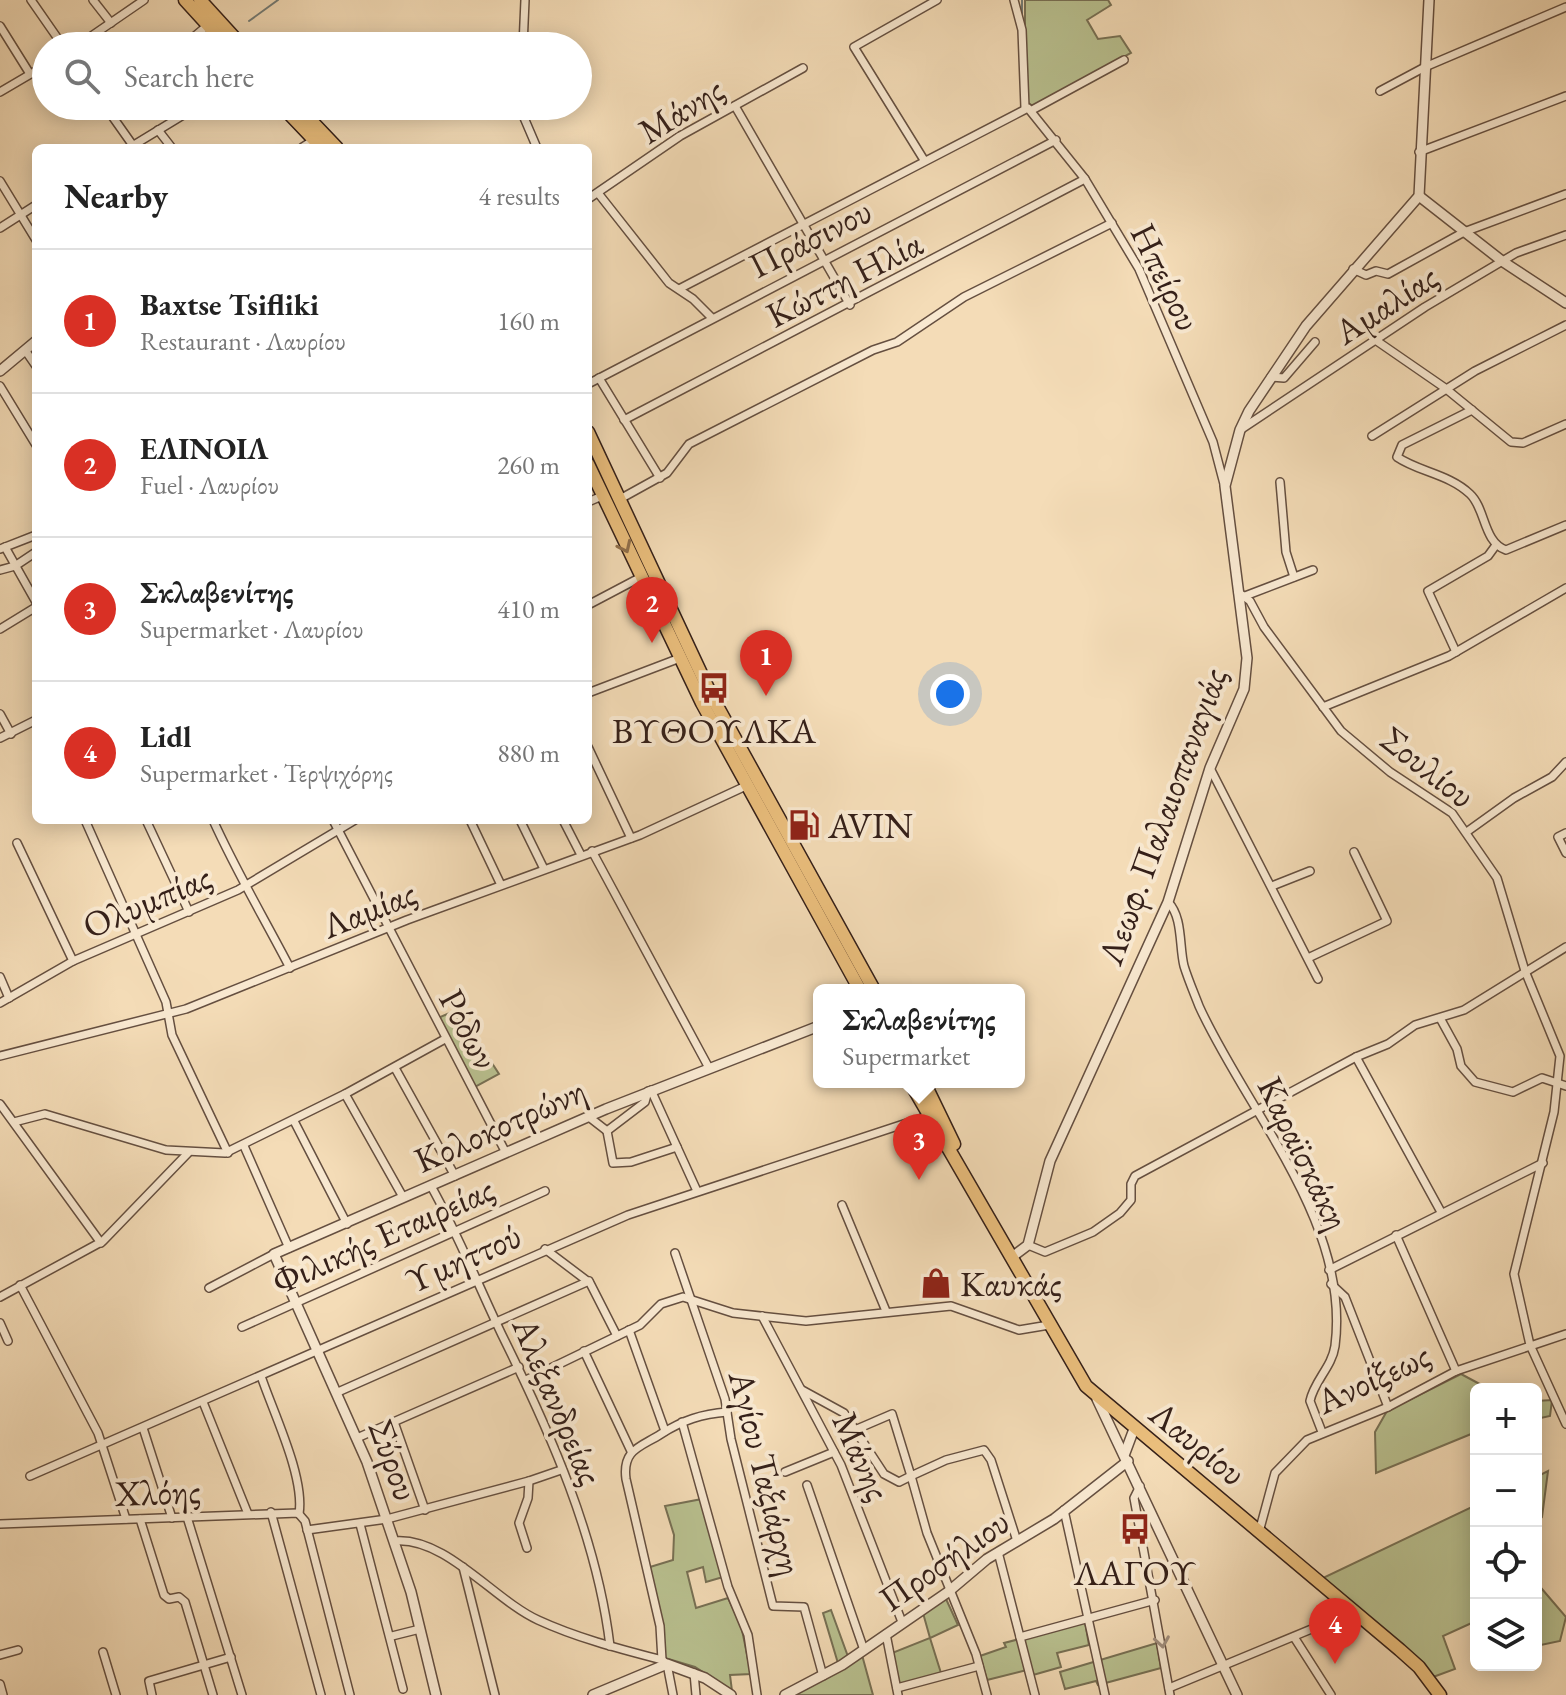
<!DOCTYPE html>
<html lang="en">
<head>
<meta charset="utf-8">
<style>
  :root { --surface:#fff; --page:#f6f6f6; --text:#222; --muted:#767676; --line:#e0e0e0; --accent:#d93025 }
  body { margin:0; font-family:"EB Garamond",serif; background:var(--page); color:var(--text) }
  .controls { position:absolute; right:24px; bottom:24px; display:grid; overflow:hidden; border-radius:12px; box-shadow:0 4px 20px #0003 }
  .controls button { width:72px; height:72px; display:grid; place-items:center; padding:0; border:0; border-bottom:2px solid var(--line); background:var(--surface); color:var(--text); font:40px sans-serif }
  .you { position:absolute; left:950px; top:694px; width:28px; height:28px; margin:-20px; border:6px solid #fff; border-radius:50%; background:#1a73e8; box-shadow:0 0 0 12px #1a73e833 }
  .badge { display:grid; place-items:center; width:52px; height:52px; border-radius:50%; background:var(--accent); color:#fff; font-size:26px; font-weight:700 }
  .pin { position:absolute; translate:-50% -66px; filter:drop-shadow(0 2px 4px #0008) }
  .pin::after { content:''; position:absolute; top:42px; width:28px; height:24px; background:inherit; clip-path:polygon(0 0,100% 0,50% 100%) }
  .popup { position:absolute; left:813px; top:984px; width:212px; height:104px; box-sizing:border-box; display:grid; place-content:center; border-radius:12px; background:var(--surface); filter:drop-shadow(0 2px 6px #0005); font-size:26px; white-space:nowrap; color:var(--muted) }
  .popup b { font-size:30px; color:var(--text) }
  .popup::after { content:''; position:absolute; left:50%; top:100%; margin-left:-16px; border:16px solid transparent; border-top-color:var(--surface) }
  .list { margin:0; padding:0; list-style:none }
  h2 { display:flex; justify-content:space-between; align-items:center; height:104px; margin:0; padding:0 32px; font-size:34px }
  h2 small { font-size:26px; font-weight:400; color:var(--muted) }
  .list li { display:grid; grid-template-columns:52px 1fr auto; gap:24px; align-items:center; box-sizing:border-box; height:144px; padding:0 32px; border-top:2px solid var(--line) }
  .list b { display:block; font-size:30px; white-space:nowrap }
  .list p { margin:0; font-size:26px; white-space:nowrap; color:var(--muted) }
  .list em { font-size:26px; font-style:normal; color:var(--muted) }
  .icon { flex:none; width:44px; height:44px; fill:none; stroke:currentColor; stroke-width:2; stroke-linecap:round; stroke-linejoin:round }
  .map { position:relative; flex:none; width:1566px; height:1695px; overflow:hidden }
  .search { position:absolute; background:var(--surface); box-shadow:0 4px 20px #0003; left:32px; top:32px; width:560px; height:88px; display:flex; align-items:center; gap:20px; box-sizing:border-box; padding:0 28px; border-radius:44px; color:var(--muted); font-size:30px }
  .panel { position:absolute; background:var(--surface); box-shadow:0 4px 20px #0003; left:32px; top:144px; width:560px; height:680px; border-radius:12px }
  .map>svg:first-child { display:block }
</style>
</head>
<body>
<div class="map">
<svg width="1566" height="1695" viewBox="0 0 1566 1695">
  <rect width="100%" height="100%" fill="#f4dcb7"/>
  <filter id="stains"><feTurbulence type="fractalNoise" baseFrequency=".0025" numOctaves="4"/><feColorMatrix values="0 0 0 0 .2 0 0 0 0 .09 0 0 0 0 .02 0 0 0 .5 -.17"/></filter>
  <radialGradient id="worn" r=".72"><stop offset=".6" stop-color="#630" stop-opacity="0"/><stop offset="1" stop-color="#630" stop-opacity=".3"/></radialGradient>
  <g fill="#b9c190" stroke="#777054" stroke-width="2">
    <path d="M1025,0h83l3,5 -24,15 11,19 22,-3 11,17 -98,53 -8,-5z"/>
    <path d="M452,1012l27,31 20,31 -24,13 -37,-69z"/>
    <path d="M1461,1374l28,15h-13v43l-100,41 -1,-41 12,-21z"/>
    <path d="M1552,1400l-2,16 -14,3v-18z"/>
    <path d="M1548,1471l-6,46 -6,7v-47z"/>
    <path d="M702,1499l21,78 -17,5 -3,-15 -16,5 9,36 32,-10 13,27 10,49 -21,1 2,16 -37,-24 -30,-9 -15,-91 23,-7 1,-25 -9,-29z"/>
    <path d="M1476,1505v116l-33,15 12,33 -22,8 -111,-95 3,-5z"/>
    <path d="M1536,1582l30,35 -6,24 -24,5z"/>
    <path d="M946,1599l12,26 -28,13 11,35 -41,12 -8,-32 38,-15 -7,-25z"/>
    <path d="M831,1610l19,52 12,-7 11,40h-78l45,-25 -17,-57z"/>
    <path d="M1085,1622l4,23 -32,8 4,14 -28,8 -2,-6 -44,11 -7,-24 26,-9 -2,-4z"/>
    <path d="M1157,1643l4,25 -63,17 -2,-4 -31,8 -5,-17z"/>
  </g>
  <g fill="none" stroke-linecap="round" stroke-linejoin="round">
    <g stroke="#737c77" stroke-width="2">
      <path d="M1022,16v-16"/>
      <path d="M249,21l29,-21"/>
    </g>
    <defs>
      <g id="minor">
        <path d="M31,0l32,46"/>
        <path d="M93,0l18,23"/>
        <path d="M1014,0l8,30 3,78"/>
        <path d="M0,26l30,48"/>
        <path d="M77,46l67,-46"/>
        <path d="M183,46l25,-21"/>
        <path d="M523,46l2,-46"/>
        <path d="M1380,91l45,-24 141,-60"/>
        <path d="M0,92l46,-27"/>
        <path d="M105,106l29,41"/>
        <path d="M519,106l18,42"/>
        <path d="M735,106l115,199"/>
        <path d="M1032,110l92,-50"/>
        <path d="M158,130l14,18"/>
        <path d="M129,148l69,-42"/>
        <path d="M1419,152l147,-56"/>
        <path d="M924,160l-70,-113 83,-47"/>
        <path d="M0,181l36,59"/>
        <path d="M598,193l71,90 24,16 19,19"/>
        <path d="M588,199l92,-63 123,-68"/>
        <path d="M0,228l36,-23"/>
        <path d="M1353,269l13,6 10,-4 12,3 76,-42 102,-38"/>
        <path d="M679,289l349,-181 57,71 54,90 74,173 11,42"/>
        <path d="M1374,339l71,49 66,54 12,1 43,-19"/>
        <path d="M25,350l11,16"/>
        <path d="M1271,377l13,1 31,-36"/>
        <path d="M599,378l61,100"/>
        <path d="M588,384l468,-244"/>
        <path d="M0,386l36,59"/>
        <path d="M1472,410l-70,35 -5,12c22,15 52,17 73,37 16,15 13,48 36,56l60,-25"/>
        <path d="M624,420l461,-241"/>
        <path d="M1240,430l185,-123 91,-54 50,-18"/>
        <path d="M1372,436l103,-65 91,-46"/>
        <path d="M1280,482l6,70 8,25"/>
        <path d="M620,499l47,-26 22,-29 184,-94 24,-8 67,-45 148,-74"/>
        <path d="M588,502l14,-6"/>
        <path d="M5,547l31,55"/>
        <path d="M0,549l36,-14"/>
        <path d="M0,570l15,-4 21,-14"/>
        <path d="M1238,592l12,9 14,26 77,104 49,41 62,41 45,65 28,93 35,85 -6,56 -40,162 16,71 36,79"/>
        <path d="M1245,596l68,-26"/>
        <path d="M588,605l55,-29"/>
        <path d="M0,629l36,-22"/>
        <path d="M1456,652l-28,-61 60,-35 8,-11"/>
        <path d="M588,693l92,-35"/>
        <path d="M1323,707l126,-51 117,-68"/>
        <path d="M0,714l11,20"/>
        <path d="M0,738l36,-18"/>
        <path d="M588,747l43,91"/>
        <path d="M1210,768l108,211"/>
        <path d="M85,820l81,182 6,33 56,118"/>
        <path d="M146,820l43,92"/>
        <path d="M213,820c23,51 51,98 77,148"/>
        <path d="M333,820l173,333"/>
        <path d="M470,820l31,65"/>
        <path d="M520,820l24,49"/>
        <path d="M563,820l18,35"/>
        <path d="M1468,831l46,-33 38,-21 14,-15"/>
        <path d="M1566,833l-8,4 8,16"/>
        <path d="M17,843l56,118"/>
        <path d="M592,851l117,217"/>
        <path d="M1272,886l38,-15"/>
        <path d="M1168,902c15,15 11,44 16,64 4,13 10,27 15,40 47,104 152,217 136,340 -3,21 -21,35 -25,55l12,31"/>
        <path d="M1308,958l79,-37 -33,-69"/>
        <path d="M0,977l9,21"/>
        <path d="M0,1003l73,-42 165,-71 117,-70"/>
        <path d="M1440,1018l17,31 4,17 14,16 38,10 29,-14 24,8"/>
        <path d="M0,1056l186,-47 221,-89 233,-85 108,-50"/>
        <path d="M1356,1057l85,155"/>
        <path d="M395,1068l60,108"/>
        <path d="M651,1090l46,101"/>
        <path d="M648,1091l-3,11 -38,29 6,32 18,-1 46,-15"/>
        <path d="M345,1094l58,103"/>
        <path d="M0,1104l101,139"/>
        <path d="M589,1117l18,14"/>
        <path d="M294,1121l53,103"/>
        <path d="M14,1122l31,-8 121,36 59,3 120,-59 100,-55"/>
        <path d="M244,1146l45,102"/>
        <path d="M431,1186c27,48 47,99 71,149 48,97 95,202 108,311"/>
        <path d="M842,1205l44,106"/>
        <path d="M1396,1235l60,136"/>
        <path d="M1028,1245l17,7 48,-20 27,-19 11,-13v-16l4,-8 221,-119 32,-13 27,-19 49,-15 102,-63"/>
        <path d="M545,1249l45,34 27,53"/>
        <path d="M675,1253l50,146 6,40 42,167 31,1 19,69"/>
        <path d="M1329,1270l214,-107"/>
        <path d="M1331,1284l14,13 43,110"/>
        <path d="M20,1285l78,148 28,86"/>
        <path d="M209,1288l65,-34"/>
        <path d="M0,1297l103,-56 85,-88"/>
        <path d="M762,1316l79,149 61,157"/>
        <path d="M0,1323l8,18"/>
        <path d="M242,1327l303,-136"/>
        <path d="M629,1330l36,101"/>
        <path d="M584,1351l47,100"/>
        <path d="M261,1376c12,36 44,101 38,138"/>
        <path d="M526,1380l114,-55 21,-21 22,-7 50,16 73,8 145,-15 68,24 30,-5"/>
        <path d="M802,1390l42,23 40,61 15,8 12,-6 16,57 49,121 11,41"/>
        <path d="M338,1392l251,-111"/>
        <path d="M203,1402l45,112"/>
        <path d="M394,1422l31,88"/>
        <path d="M682,1422l46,165 20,48 9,60"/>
        <path d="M143,1428l29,90"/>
        <path d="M857,1429l35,-15 19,62 35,-16 38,-10 7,10 26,81"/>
        <path d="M357,1438l162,-71"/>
        <path d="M785,1472l49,-20"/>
        <path d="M30,1476l598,-261 300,-99"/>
        <path d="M807,1485l57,165"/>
        <path d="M1140,1486l-6,12 36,197"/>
        <path d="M1064,1510l41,185"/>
        <path d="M271,1512l50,183"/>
        <path d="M187,1517l55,178"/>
        <path d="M140,1519l24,76 5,4 10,-2 6,5 28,93"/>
        <path d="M0,1524l298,-11 7,8 45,174"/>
        <path d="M360,1524l43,165"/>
        <path d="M307,1530l80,-11 142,-38"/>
        <path d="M1259,1532l16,-59 32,-33 81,-33 68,-36 110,-37"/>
        <path d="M394,1541c51,-5 100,59 144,79 39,18 82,29 124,40l5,4 6,31"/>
        <path d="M527,1548l-8,-25 9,-25 1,-17 32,-11"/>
        <path d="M998,1552l37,143"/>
        <path d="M463,1567l32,128"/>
        <path d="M886,1634l12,61"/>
        <path d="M392,1636l28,-7"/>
        <path d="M1020,1637l135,-37"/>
        <path d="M1294,1637l37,58"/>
        <path d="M103,1652l13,43"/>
        <path d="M0,1655l18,-5"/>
        <path d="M662,1660l-2,-34 -34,-147c-4,-30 15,-32 35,-45 22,-14 41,-20 66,-22"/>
        <path d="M694,1673l2,22"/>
        <path d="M0,1684l3,11"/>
        <path d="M897,1688l82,-22"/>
        <path d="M1169,1688l186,-77"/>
        <path d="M152,1695l-3,-14 82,-24"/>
      </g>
      <g id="tertiary">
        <path d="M303,148l17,-11"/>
        <path d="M1419,196l83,65 64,42"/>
        <path d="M0,371l36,-30"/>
        <path d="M1012,1257l16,-12 22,-84 118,-259 42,-134 34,-79 3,-31 -22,-172 15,-56 9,-19 57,-85 113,-130 10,-196"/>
        <path d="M1097,1399l140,296"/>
        <path d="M1125,1453l9,-24"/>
        <path d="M436,1695l-25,-103 -44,-130 -93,-208 332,-145 213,-83"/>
        <path d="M593,1695l74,-31 38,14 26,17"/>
        <path d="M785,1695l57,-30 106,-73 39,-33 67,-40 74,-58"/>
      </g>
      <g id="primary">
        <path d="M185,0l42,46"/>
        <path d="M200,0l42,46"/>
        <path d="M282,106l40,42"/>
        <path d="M297,106l40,42"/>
        <path d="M588,432l124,265 162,293"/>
        <path d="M588,464l114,239 158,287"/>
        <path d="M910,1082l176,304 314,264 19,17 21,28"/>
        <path d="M924,1082l30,62"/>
      </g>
    </defs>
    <use href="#minor" stroke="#654f40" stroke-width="10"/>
    <use href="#tertiary" stroke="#654f40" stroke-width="12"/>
    <use href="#primary" stroke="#352019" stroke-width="15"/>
    <use href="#minor" stroke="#f8e8d0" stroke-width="7"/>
    <use href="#tertiary" stroke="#f8e8d0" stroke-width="9"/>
    <use href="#primary" stroke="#eabe7c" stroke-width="12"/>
  </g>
  <defs><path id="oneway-chevron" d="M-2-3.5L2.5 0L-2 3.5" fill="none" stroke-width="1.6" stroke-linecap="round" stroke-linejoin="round" transform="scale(2)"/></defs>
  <use stroke="#906f4a" href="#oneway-chevron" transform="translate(625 547) rotate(65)"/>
  <use stroke="#a08e7e" href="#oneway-chevron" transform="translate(1162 1642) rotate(81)"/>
  <defs>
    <symbol id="bus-bare" viewBox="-9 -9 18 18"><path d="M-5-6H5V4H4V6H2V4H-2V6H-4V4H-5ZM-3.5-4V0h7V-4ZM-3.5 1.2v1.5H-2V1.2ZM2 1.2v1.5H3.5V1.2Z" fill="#8f2418" stroke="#f8e8d0" stroke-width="2.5" paint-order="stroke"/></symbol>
    <symbol id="fuel-bare" viewBox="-9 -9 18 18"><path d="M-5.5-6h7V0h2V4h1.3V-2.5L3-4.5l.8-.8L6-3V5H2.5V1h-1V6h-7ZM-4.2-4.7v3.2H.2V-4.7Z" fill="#8f2418" stroke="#f8e8d0" stroke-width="2.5" paint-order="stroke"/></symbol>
    <symbol id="shop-bare" viewBox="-9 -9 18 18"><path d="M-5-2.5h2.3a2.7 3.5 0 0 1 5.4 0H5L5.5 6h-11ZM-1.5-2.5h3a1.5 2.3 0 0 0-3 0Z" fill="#8f2418" stroke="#f8e8d0" stroke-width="2.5" paint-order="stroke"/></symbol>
  </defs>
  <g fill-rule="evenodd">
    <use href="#bus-bare" x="692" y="666" width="44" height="44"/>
    <use href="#fuel-bare" x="782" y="803" width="44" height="44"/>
    <use href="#shop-bare" x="914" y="1261" width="44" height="44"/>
    <use href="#bus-bare" x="1113" y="1507" width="44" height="44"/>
  </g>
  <g text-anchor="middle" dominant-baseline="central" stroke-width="8" stroke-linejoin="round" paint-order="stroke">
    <g font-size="36" fill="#352019" stroke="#f8e8d0">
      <text transform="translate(681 110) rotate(-32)">Μάνης</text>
      <text transform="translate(810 238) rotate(-27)">Πράσινου</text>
      <text transform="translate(1166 277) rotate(64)">Ηπείρου</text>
      <text transform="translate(844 279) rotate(-27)">Κώττη Ηλία</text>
      <text transform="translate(1386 304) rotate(-33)">Αμαλίας</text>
      <text transform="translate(1428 767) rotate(38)">Σουλίου</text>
      <text transform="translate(1162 816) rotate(-70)">Λεωφ. Παλαιοπαναγιάς</text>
      <text transform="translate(147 901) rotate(-23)">Ολυμπίας</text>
      <text transform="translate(369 909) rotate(-22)">Λαμίας</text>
      <text transform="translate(469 1029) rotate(62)">Ρόδων</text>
      <text transform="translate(500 1125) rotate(-24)">Κολοκοτρώνη</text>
      <text transform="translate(1304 1153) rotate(64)">Καραϊσκάκη</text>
      <text transform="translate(383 1235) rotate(-24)">Φιλικής Εταιρείας</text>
      <text transform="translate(463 1258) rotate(-24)">Υμηττού</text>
      <text transform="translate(1373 1378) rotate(-25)">Ανοίξεως</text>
      <text transform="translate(558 1401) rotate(67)">Αλεξανδρείας</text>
      <text transform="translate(1198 1443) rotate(39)">Λαυρίου</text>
      <text transform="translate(862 1456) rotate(66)">Μάνης</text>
      <text transform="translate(394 1460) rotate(70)">Σύρου</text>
      <text transform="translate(766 1473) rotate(76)">Αγίου Ταξιάρχη</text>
      <text transform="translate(158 1492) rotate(-2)">Χλόης</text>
      <text transform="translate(944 1560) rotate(-35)">Προσήλιου</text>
    </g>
    <g font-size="36" fill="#352019" stroke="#f8e8d0">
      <text x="714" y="730">ΒΥΘΟΥΛΚΑ</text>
      <text x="828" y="825" text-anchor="start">AVIN</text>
      <text x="960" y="1283" text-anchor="start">Καυκάς</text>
      <text x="1135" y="1572">ΛΑΓΟΥ</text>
    </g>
  </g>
  <rect width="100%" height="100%" filter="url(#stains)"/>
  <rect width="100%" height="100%" fill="url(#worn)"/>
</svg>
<div class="controls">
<button>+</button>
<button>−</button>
<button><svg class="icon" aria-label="locate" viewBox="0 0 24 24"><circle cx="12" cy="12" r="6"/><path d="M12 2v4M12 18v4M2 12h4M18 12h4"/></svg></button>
<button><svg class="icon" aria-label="layers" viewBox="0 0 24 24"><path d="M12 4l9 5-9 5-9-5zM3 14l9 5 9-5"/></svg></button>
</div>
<div class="you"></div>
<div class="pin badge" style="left:766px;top:696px">1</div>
<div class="pin badge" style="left:652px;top:643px">2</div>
<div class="pin badge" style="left:919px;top:1180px">3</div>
<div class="popup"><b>Σκλαβενίτης</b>Supermarket</div>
<div class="pin badge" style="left:1335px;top:1664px">4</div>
<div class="search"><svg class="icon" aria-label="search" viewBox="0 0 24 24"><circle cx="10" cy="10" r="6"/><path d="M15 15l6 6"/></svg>Search here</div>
<section class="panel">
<h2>Nearby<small>4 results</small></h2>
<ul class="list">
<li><span class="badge">1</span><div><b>Baxtse Tsifliki</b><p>Restaurant · Λαυρίου</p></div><em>160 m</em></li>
<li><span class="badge">2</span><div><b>ΕΛΙΝΟΙΛ</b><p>Fuel · Λαυρίου</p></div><em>260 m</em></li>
<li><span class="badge">3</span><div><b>Σκλαβενίτης</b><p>Supermarket · Λαυρίου</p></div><em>410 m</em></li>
<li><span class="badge">4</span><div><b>Lidl</b><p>Supermarket · Τερψιχόρης</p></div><em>880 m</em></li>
</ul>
</section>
</div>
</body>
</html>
